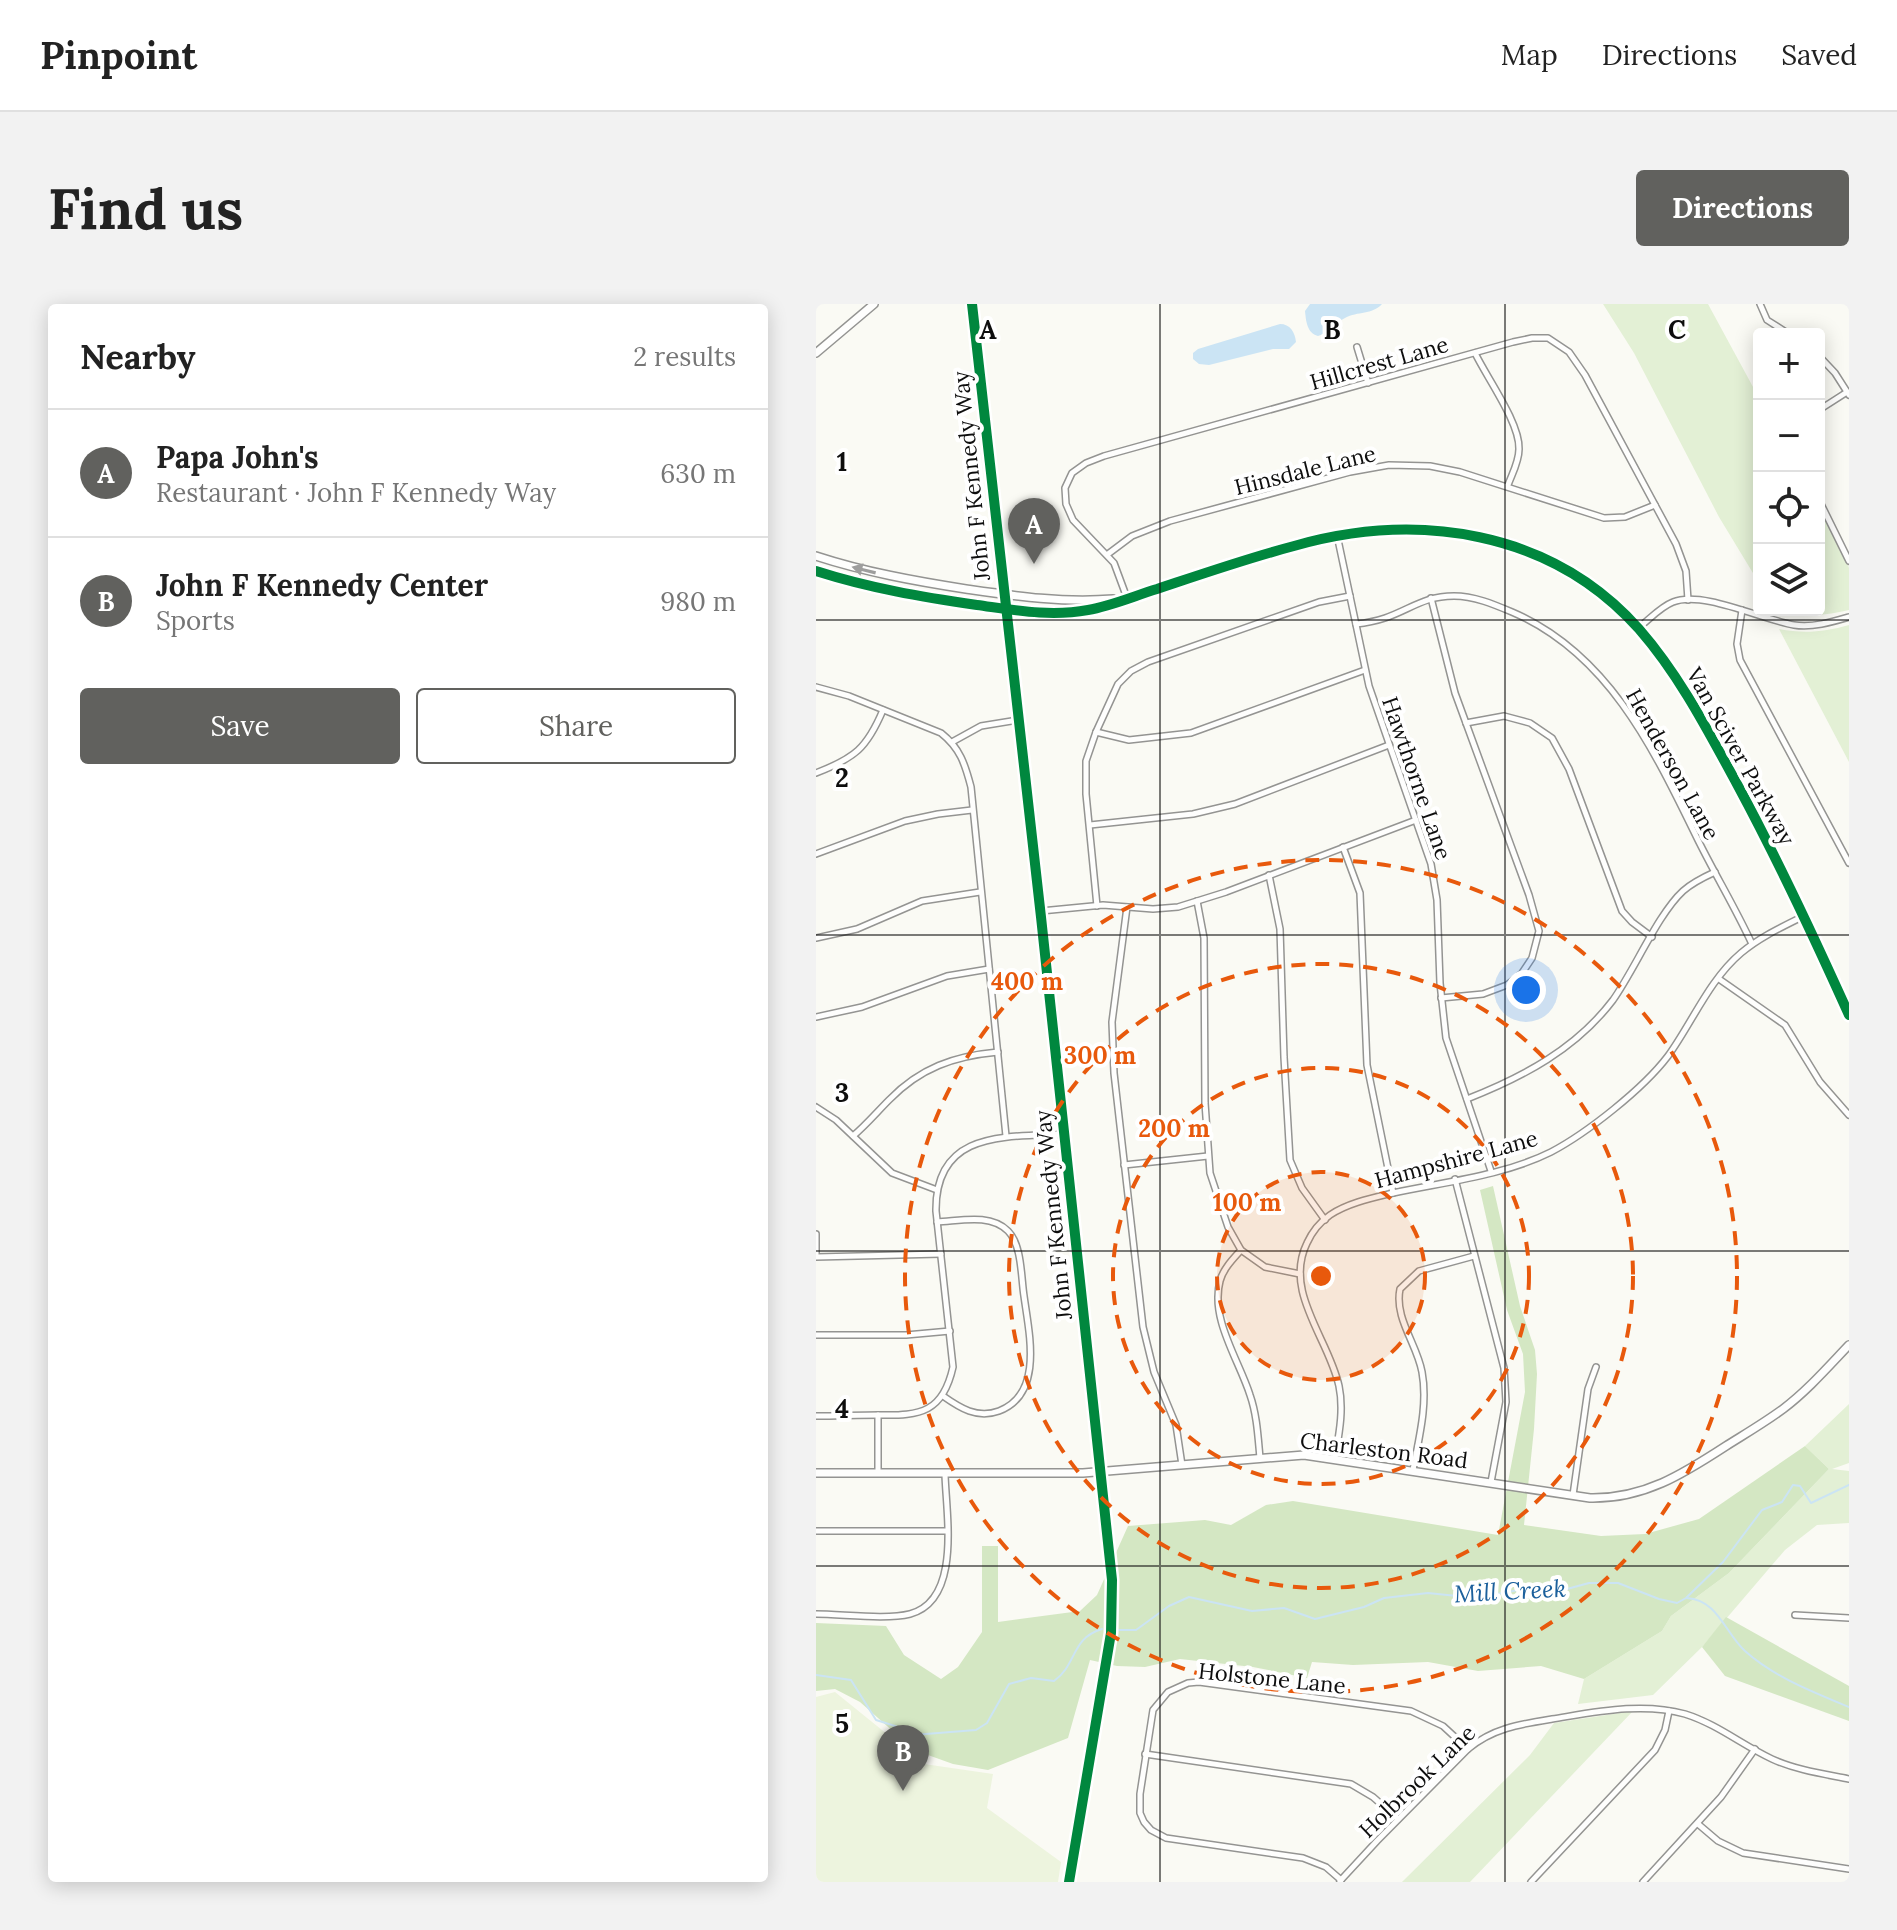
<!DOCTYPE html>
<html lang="en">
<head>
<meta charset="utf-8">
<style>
  :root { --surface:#fff; --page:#f2f2f2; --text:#222; --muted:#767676; --line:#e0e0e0; --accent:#61615e }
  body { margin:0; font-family:Lora,serif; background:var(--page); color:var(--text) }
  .controls { position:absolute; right:24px; top:24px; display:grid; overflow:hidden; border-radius:8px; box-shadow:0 4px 20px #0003 }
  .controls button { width:72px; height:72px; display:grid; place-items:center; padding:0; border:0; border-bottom:2px solid var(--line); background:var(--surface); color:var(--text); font:40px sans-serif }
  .you { position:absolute; left:710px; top:686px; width:28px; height:28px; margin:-20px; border:6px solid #fff; border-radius:50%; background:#1a73e8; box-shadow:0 0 0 12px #1a73e833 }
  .badge { display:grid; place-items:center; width:52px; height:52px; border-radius:50%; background:var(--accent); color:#fff; font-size:26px; font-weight:700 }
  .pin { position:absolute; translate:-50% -66px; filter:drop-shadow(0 2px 4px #0008) }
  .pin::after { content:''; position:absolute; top:42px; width:28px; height:24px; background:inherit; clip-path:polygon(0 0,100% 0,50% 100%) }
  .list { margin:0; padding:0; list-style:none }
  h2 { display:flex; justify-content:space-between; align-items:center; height:104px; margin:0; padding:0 32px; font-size:34px }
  h2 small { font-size:26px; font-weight:400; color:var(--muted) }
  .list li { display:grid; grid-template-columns:52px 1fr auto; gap:24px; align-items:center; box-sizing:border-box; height:128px; padding:0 32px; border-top:2px solid var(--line) }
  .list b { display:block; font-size:30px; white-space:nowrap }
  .list p { margin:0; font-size:26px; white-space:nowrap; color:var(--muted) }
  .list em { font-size:26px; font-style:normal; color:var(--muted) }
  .actions { display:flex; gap:16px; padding:24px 32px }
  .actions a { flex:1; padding:18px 0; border:2px solid var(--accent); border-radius:8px; text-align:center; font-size:28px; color:var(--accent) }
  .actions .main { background:var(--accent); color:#fff }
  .icon { flex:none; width:44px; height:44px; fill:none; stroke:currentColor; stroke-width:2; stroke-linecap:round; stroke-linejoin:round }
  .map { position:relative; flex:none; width:1033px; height:1578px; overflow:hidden; border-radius:8px }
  header { display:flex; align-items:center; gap:48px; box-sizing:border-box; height:112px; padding:0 40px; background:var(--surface); border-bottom:2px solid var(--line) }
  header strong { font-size:38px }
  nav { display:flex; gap:44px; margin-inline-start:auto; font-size:28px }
  .intro { display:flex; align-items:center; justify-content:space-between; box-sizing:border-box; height:192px; padding:0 48px }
  h1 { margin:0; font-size:56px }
  .button { padding:20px 36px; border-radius:8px; background:var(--accent); color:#fff; font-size:28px; font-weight:700 }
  main { display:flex; gap:48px; padding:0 48px }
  aside { flex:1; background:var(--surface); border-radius:8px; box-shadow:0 4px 20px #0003 }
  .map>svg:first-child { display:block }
</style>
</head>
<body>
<header>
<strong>Pinpoint</strong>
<nav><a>Map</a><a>Directions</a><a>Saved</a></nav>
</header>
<div class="intro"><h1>Find us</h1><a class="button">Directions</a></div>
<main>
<aside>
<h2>Nearby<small>2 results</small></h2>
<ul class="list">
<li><span class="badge">A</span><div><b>Papa John's</b><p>Restaurant · John F Kennedy Way</p></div><em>630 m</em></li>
<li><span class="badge">B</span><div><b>John F Kennedy Center</b><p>Sports</p></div><em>980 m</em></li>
</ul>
<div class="actions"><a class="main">Save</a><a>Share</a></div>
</aside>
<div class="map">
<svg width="1033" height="1578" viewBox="0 0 1033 1578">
  <rect width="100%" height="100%" fill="#fafaf4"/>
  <g fill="#e3f0d5">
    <path d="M787,0h105l51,94v185l-40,-66 -85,-164z"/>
    <path d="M1003,196l21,42 9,26v42c-27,6 -48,8 -75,1l45,-1z"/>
    <path d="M1033,321v137l-70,-133c25,5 45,3 70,-4z"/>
    <path d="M1033,1100v59l-17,6 17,2v52l-32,2 -32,25 -83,97 -49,48 -75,9 6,-25 78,-48 9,-15 58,-43 100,-104 -24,-23z"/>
    <path d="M817,1407l-163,171h-68l128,-127 24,-32z"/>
  </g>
  <g fill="#d4e7c3">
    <path d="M677,882l27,120 15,44 2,24 -3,55 -10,96 77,11 44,-2 54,-15 106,-73 24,23 -100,104 -58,43 -9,15 -78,48 -43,-13 -63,5 -50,-9 -75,3 -41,-3 -5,16 -54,-11 -73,-8 -35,8 -28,-1 -27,-6 -22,78 -80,32 -35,-6 -39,-14 -54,-48 -25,-13 -19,2v-68l70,3 18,29 37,24 17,-12 24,-35v-86h16v76l82,-11 17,-16 31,-69 77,-6 26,5 35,-20 27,-4 205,34 27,-143 -2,-38 -16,-44 -27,-120z"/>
    <path d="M910,1313l123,69v35l-124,-45 -23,-29z"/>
  </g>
  <path fill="#edf4de" d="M19,1388l89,72 69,10 -6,34 74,54 -3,20h-242v-185z"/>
  <g fill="#cbe4f4">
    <path d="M494,0h72c-10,11 -24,7 -37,14 -10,5 -15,15 -27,18 -11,-3 -12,-15 -13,-25z"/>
    <path d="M464,20c10,0 15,8 16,18l-7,7h-16l-64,16 -10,-1 -6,-5v-6l5,-4z"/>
  </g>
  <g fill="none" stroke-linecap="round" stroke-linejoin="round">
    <g stroke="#cbe4f4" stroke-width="2">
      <path d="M871,1294c31,2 38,35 58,53 29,26 68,41 104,56"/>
      <path d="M303,1326h17l33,-24 20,-9 63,14 32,-3 31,11 49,-12 20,-9 44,-5 48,5 73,-14 18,5 22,-6h29l41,16 18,4 9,-5 37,-36 39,-52 20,-8 11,-17 7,1 11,17 38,-18"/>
      <path d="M0,1371l35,5 25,40 19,6 18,9 63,-5 11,-7 22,-39 22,-6 23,3c23,-16 17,-43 48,-52"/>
    </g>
    <defs>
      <g id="minor">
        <path d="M944,0l7,16 22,14"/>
        <path d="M541,43l11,36"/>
        <path d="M659,49c12,25 45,70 44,96 0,13 -7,25 -11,36"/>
        <path d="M1003,52l16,17 14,22"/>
        <path d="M1003,106l28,-18"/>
        <path d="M1003,196l30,61"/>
        <path d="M521,231l32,151 62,178 6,36 3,83 6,55 45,133"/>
        <path d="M292,250l24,-18 38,-15 180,-49 39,-7 41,1 30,6 144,46 21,-1 30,-12"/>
        <path d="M311,294l-13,-35 -41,-43 -7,-16 -1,-16 7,-15 14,-10 18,-7 409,-114 19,-4h16l21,14 16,23 91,169 10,27 2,29"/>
        <path d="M615,294l24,95 74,202 10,36 -7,27 -10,15 -15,12 -24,9 -42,4"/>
        <path d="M926,306l-5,34 3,16 109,203"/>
        <path d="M540,320c10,-1 20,-3 29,-6 26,-9 39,-22 69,-22 20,0 39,8 58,16 96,41 141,136 184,224 18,37 39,71 56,108"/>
        <path d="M822,324c11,-8 22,-21 35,-26 29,-12 90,18 121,23 18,3 38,-3 55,-8"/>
        <path d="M0,383l33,9 92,37c19,15 24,31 30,54l35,349"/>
        <path d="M650,419l38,-7 26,7 22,15 17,31 53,142 10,11 20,15"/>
        <path d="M280,428l33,8 62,-7 174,-63"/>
        <path d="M136,438l29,-16 37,-6"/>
        <path d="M0,469c39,-15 51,-25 67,-63"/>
        <path d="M274,521l103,-11 42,-10 154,-59"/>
        <path d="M527,543l17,46 7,172 26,128"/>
        <path d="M0,550l89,-33 33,-7 34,-4"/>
        <path d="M453,571l11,54 4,128 6,103 12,28 23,32"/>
        <path d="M381,597l7,37 1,165 5,70 18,54 13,23 24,17 35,7"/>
        <path d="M281,602l-11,-112v-33l10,-29 22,-48 13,-13 17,-9 171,-60 31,-6"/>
        <path d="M311,603l-15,115 2,51 29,254 11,45 22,53 6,40"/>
        <path d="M225,607l62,-6 50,4 25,-2 48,-15 190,-72"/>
        <path d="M0,634l41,-9 65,-28 58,-9"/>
        <path d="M903,675l66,46 35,57 29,33"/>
        <path d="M0,713l46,-10 85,-31 42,-7"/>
        <path d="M651,795c56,-22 109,-50 146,-99 22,-31 45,-86 70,-109 10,-9 21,-14 32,-19"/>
        <path d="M0,803l20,13 56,53 45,17"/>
        <path d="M37,832c13,-11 24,-24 36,-36 31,-32 65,-44 109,-48"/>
        <path d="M308,861l84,-9"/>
        <path d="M639,875l49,189 2,34 -15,80"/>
        <path d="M121,918c23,-1 53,-9 71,9 14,14 13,46 16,65 5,37 20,98 -25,115 -22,8 -39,-3 -56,-15"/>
        <path d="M0,930v21"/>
        <path d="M425,946c-8,9 -18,19 -21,31 -10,38 19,79 30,114 7,20 8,42 10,63"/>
        <path d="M0,953l125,-3"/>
        <path d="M0,1031h90l44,-4"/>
        <path d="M0,1112c21,0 42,-1 63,-1 42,1 64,-3 74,-48l-17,-156c-1,-81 70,-74 128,-77"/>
        <path d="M519,1154c4,-24 9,-48 4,-72 -10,-47 -56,-94 -32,-143 5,-11 13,-21 23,-28 18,-12 42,-17 63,-22 51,-11 110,-17 158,-41 36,-19 92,-63 117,-96 24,-33 41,-76 73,-103 19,-16 41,-26 63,-37"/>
        <path d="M597,1166c6,-32 15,-66 9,-98 -5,-28 -28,-54 -22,-83l19,-18 55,-15"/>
        <path d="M62,1168v-57"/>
        <path d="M757,1191l15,-106 8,-22"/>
        <path d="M0,1227h130"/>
        <path d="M0,1310c26,0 70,6 94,0 52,-14 36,-100 35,-140"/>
        <path d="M979,1311l54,3"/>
        <path d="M329,1450l206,30 22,13 25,22"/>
        <path d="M882,1520l20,17 25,12 106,16"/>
        <path d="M525,1576l-15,-13 -23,-9 -137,-20 -15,-8 -7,-8 -4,-9v-19l13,-84 15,-18 20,-9 11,-1 212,29 32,15 25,23"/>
        <path d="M524,1577l37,-40 91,-92c25,-21 53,-25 84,-30 44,-7 90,-17 133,-5 32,10 57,31 87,45 24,11 52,15 77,20"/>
        <path d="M715,1578l124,-132 10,-20 4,-19"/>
        <path d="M827,1578l78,-85 34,-48"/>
      </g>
      <g id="tertiary">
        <path d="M156,0l69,613 71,663 -1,53 -42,249"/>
        <path d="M0,49l58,-49"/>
        <path d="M0,252c49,16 99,25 150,33 49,7 96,14 147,10"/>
        <path d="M0,267c53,17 106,26 161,34 37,5 73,12 111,5 23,-4 46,-14 69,-21 45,-15 91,-31 137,-43 123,-35 257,-16 345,83 41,47 69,102 98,155 41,76 77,153 112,231"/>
        <path d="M0,1169h267l221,-18 286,43c54,1 93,-24 136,-52 19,-12 38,-23 57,-37 24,-18 45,-42 66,-64"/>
      </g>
    </defs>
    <use href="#minor" stroke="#949492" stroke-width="8"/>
    <use href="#tertiary" stroke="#949492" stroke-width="10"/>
    <use href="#minor" stroke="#fefefd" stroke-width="5"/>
    <use href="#tertiary" stroke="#fefefd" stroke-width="7"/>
    <defs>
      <g id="cycleway">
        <path d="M156,0l69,613 71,663 -1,53 -42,249"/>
        <path d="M0,267c53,17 106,26 161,34 37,5 73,12 111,5 23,-4 46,-14 69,-21 45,-15 91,-31 137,-43 123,-35 257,-16 345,83 41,47 69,102 98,155 41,76 77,153 112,231"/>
      </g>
    </defs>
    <use href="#cycleway" stroke="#fff" stroke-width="15"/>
    <use href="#cycleway" stroke="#00873e" stroke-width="10"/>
  </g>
  <defs><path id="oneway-solid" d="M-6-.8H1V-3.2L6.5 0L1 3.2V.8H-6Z" transform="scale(2)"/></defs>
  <use fill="#9e9e9d" href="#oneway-solid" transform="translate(48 266) rotate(-166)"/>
  <path fill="none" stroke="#0e0e0e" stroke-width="2" stroke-opacity="0.55" d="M344,0v1578M689,0v1578M0,316h1033M0,631h1033M0,947h1033M0,1262h1033"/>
  <circle cx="505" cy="972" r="104" fill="#e8590c" fill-opacity=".12"/>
  <g fill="none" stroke="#e8590c" stroke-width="4" stroke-dasharray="14 10">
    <circle cx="505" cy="972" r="104"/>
    <circle cx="505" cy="972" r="208"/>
    <circle cx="505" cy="972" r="312"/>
    <circle cx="505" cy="972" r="416"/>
  </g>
  <g text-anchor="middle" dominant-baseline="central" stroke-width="8" stroke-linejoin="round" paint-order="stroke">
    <g font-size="22" fill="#0e0e0e" stroke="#fff">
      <text transform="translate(563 59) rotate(-16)">Hillcrest Lane</text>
      <text transform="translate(489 166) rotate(-14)">Hinsdale Lane</text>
      <text transform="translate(155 172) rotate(-96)">John F Kennedy Way</text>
      <text transform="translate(925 452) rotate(61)">Van Sciver Parkway</text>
      <text transform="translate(857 460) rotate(61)">Henderson Lane</text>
      <text transform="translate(601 474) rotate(71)">Hawthorne Lane</text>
      <text transform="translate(640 855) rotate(-15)">Hampshire Lane</text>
      <text transform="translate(237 911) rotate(-96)">John F Kennedy Way</text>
      <text transform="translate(568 1146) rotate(7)">Charleston Road</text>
      <text transform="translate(456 1374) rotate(6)">Holstone Lane</text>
      <text transform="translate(601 1477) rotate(-44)">Holbrook Lane</text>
    </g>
    <g font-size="24" font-style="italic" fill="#1c609c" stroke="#fff">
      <text transform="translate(694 1287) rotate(-3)">Mill Creek</text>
    </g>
  </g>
  <g font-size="26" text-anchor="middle" font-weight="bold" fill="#0e0e0e" stroke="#fff" stroke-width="8" stroke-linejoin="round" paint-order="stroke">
    <text x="172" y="35">A</text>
    <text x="516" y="35">B</text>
    <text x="861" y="35">C</text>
    <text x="26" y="167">1</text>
    <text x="26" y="483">2</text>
    <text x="26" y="798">3</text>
    <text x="26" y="1114">4</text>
    <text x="26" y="1429">5</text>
  </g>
  <circle cx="505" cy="972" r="12" fill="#e8590c" stroke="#fff" stroke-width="4"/>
  <g font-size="24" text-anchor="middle" font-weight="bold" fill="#e8590c" stroke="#fff" stroke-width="8" stroke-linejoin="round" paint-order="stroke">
    <text x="211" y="686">400 m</text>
    <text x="284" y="760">300 m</text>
    <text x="358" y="833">200 m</text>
    <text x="431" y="907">100 m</text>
  </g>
</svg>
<div class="controls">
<button>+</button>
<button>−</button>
<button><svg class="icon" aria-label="locate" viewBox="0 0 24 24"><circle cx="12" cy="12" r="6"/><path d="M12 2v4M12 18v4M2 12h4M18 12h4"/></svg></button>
<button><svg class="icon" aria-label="layers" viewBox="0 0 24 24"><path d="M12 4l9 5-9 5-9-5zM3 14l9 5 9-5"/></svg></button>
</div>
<div class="you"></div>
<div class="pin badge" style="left:218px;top:260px">A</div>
<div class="pin badge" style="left:87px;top:1487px">B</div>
</div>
</main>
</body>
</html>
